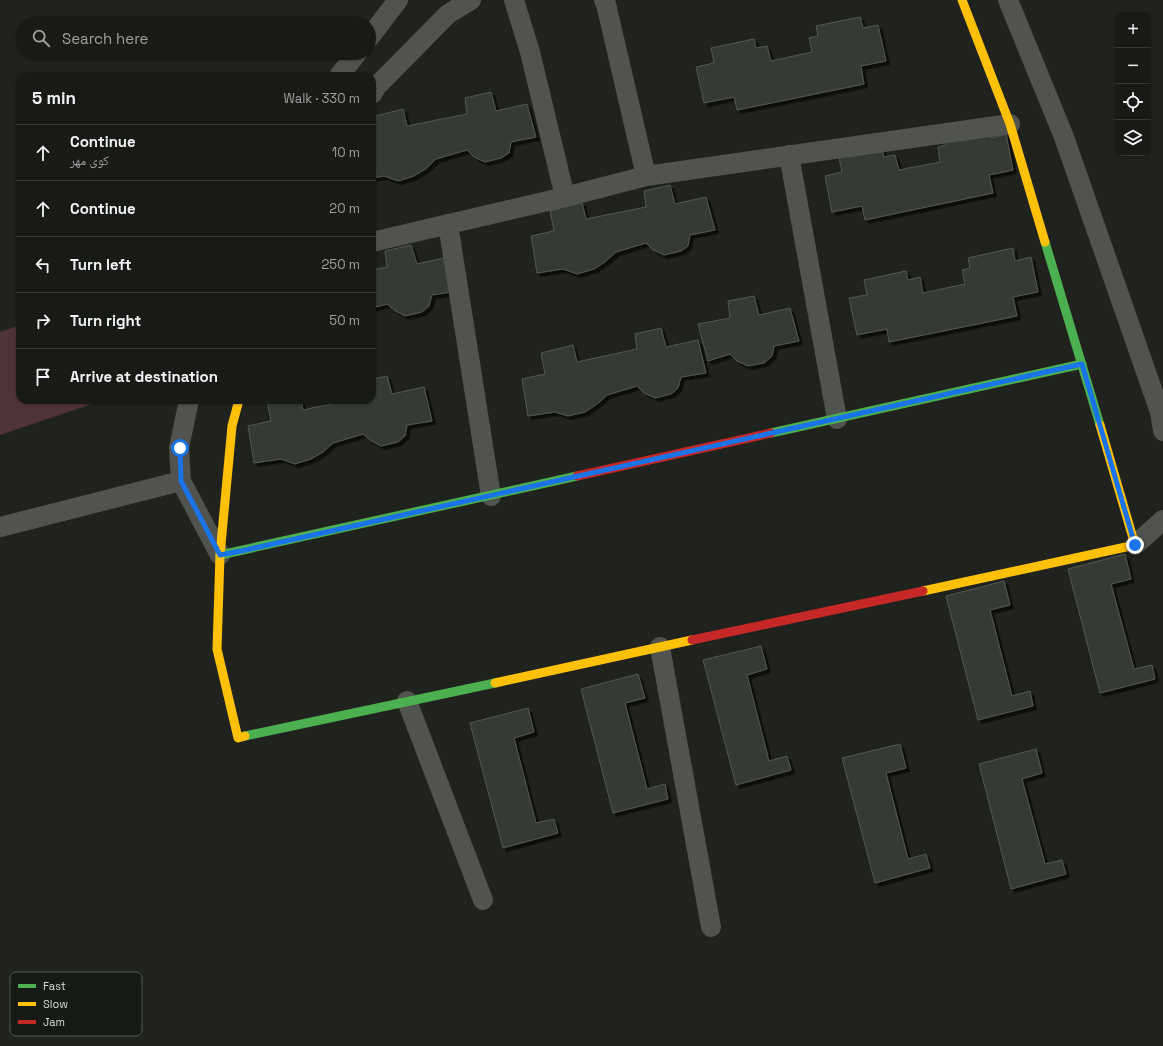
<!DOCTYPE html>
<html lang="en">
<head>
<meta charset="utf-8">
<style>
  :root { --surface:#181a16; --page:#252723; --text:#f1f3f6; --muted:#9fa1a1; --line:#363835 }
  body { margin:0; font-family:"Space Grotesk","Noto Naskh Arabic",sans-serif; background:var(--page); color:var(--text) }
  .controls { position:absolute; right:12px; top:12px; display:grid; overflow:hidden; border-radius:8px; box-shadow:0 1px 3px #0004 }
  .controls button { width:36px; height:36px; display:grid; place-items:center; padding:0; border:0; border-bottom:1px solid var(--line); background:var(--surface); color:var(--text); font:20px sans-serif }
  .stop { position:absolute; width:12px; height:12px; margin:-9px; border:3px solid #1a73e8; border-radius:50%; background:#fff }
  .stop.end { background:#1a73e8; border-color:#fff; box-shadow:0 1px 4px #0008 }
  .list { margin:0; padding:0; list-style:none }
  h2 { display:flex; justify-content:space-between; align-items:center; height:52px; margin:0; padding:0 16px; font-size:17px }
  h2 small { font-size:13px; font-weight:400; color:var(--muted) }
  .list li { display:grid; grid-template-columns:26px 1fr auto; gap:12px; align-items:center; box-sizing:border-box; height:56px; padding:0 16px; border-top:1px solid var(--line) }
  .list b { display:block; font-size:15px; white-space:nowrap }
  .list p { margin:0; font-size:13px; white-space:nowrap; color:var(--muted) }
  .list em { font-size:13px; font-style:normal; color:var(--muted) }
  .icon { flex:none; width:22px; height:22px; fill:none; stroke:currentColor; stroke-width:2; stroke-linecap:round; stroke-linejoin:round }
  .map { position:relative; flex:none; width:1163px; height:1046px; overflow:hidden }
  .search { position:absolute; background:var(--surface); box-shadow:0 1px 3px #0004; left:16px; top:16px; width:360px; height:44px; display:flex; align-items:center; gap:10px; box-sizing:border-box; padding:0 14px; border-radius:22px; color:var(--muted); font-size:15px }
  .panel { position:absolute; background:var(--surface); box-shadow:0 1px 3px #0004; left:16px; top:72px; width:360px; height:332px; border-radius:12px }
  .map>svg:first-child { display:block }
</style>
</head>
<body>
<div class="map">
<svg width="1163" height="1046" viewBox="0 0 1163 1046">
  <defs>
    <filter id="shadow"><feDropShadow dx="3.5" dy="3.5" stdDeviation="0" flood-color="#0009"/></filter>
  </defs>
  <rect width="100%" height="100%" fill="#20221e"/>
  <path fill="#4e3339" d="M20,325v75h84l-104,35v-103z"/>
  <g fill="#353a31" stroke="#545653" filter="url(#shadow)">
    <path d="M860,17l3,11 15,-3 8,36 -25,5 3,18 -127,26 -3,-13 -30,6 -8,-36 18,-4 -3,-15 43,-9 2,9 11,-2 4,15 41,-9 -3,-14 9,-2 -2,-10z"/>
    <path d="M491,92l5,19 31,-7 9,33 -25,5 -2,11 -8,5 -16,4 -11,-5 -7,-7 -31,9 -9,9 -13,8 -16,5 -14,-5 -12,2v-40h3l-3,-14v-7l31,-8 4,17 60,-12 -2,-16z"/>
    <path d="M988,126l3,12 15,-4 7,36 -24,5 4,18 -128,27 -3,-14 -30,6 -7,-36 17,-4 -3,-15 43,-9 2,9 11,-2 4,15 41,-8 -2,-15 8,-2 -2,-10z"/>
    <path d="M670,185l5,19 31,-7 9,33 -25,5 -2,11 -7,5 -17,4 -11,-5 -7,-7 -30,9 -10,9 -12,8 -17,5 -14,-5 -26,4 -6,-37 23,-5 -4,-20 32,-9 4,17 60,-12 -2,-16z"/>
    <path d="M411,245l6,19 31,-7 9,34 -25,4 -3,11 -7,6 -17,4 -11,-6 -7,-6 -15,4v-38l15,-3 -2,-16z"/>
    <path d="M1013,248l2,13 16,-4 7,35 -25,5 4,19 -128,26 -2,-13 -30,6 -8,-37 18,-3 -3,-15 42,-9 2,9 12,-3 3,16 42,-9 -3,-14 8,-2 -2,-10z"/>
    <path d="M754,296l5,19 31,-7 9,33 -25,5 -2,10 -8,7 -16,3 -11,-5 -7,-7 -22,7 -10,-37 32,-6 -2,-17z"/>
    <path d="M661,328l5,19 32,-7 8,33 -25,4 -3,11 -7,6 -16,4 -11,-5 -7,-7 -30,9 -10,9 -12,8 -17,4 -13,-4 -27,4 -6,-37 23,-5 -4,-21 32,-8 4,17 60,-13 -2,-15z"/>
    <path d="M387,376l5,18 32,-7 8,34 -25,4 -2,11 -7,6 -17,4 -11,-6 -7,-6 -30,9 -10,9 -12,7 -16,5 -14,-5 -27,4 -6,-37 23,-5 -4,-20 5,-1h29l2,10 47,-10h22v-21z"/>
    <path d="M1125,554l6,25 -20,5 23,85 18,-4 3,14 -55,14 -32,-124z"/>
    <path d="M1004,581l6,24 -20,5 22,86 18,-5 3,15 -55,14 -32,-124z"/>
    <path d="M761,646l6,23 -20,6 22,86 18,-5 4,14 -55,15 -33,-125z"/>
    <path d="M638,674l7,24 -20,5 22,86 18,-5 3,15 -55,14 -32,-124z"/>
    <path d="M528,708l6,24 -20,6 22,85 18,-4 4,14 -55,15 -33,-125z"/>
    <path d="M900,744l6,24 -20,5 22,86 18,-5 4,14 -55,15 -33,-125z"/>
    <path d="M1036,749l6,24 -20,6 23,85 17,-4 4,14 -55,15 -32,-125z"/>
  </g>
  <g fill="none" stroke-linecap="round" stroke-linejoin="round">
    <g stroke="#50534e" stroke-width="20">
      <path d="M514,0l16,52 35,145"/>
      <path d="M604,0l2,4 40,172 364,-52"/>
      <path d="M1008,0l56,137 96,275 3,19"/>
      <path d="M369,38l29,-38"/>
      <path d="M339,76l18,-23"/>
      <path d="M372,94l4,-7 72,-73 23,-14"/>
      <path d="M789,155l48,264"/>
      <path d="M448,224l43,272"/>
      <path d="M372,242l193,-45 81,-21"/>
      <path d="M189,400l-10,48 2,33 39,74"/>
      <path d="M0,527l181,-46"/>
      <path d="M1135,545l28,-25"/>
      <path d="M660,647l51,280"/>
      <path d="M407,701l76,199"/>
    </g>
    <g stroke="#4caf50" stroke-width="9">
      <path d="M1045,242l55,183"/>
      <path d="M771,433l311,-69"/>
      <path d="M220,555l357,-79"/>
      <path d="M245,736l250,-53"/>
    </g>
    <g stroke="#ffc107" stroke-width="9">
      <path d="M962,0l48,124 35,118"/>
      <path d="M239,400l-7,26 -12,129 -3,94 21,89 7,-2"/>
      <path d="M923,591l212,-46 -35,-120"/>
      <path d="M495,683l197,-43"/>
    </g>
    <g stroke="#c62828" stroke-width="9">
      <path d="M577,476l194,-43"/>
      <path d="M692,640l231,-49"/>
    </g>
  </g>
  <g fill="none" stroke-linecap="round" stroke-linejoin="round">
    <path stroke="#1a73e8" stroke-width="5" d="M180,448l1,33 39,74 21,-4 841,-187 53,181"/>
  </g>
  <rect x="10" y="972" width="132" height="64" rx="6" fill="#161a14" stroke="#51544f" stroke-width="1"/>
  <rect x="18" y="984" width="18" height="4" fill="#4caf50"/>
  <rect x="18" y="1002" width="18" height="4" fill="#ffc107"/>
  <rect x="18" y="1020" width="18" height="4" fill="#c62828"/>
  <g font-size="11" fill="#daddd9">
    <text x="43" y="990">Fast</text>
    <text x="43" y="1008">Slow</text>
    <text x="43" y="1026">Jam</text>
  </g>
</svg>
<div class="controls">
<button>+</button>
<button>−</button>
<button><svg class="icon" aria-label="locate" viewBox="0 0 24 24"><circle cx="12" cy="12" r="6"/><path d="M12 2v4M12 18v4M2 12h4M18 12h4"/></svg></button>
<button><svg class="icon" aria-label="layers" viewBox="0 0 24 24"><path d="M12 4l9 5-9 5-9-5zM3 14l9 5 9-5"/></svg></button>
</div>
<div class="stop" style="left:180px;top:448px"></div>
<div class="stop end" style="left:1135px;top:545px"></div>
<div class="search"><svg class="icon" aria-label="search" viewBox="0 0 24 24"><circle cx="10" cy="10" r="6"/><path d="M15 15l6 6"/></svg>Search here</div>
<section class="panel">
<h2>5 min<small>Walk · 330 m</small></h2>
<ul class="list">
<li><svg class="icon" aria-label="ahead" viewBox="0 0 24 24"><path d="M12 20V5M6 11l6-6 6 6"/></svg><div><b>Continue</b><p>کوی مهر</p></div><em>10 m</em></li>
<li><svg class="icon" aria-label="ahead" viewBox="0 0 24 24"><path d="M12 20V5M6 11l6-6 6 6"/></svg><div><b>Continue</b></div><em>20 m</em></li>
<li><svg class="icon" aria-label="left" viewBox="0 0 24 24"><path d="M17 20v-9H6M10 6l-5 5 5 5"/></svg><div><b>Turn left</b></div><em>250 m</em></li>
<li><svg class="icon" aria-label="right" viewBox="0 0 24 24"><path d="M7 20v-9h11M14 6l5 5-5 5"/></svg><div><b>Turn right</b></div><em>50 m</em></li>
<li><svg class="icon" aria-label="arrive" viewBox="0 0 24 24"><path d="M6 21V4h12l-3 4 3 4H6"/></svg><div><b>Arrive at destination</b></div></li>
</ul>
</section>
</div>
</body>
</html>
